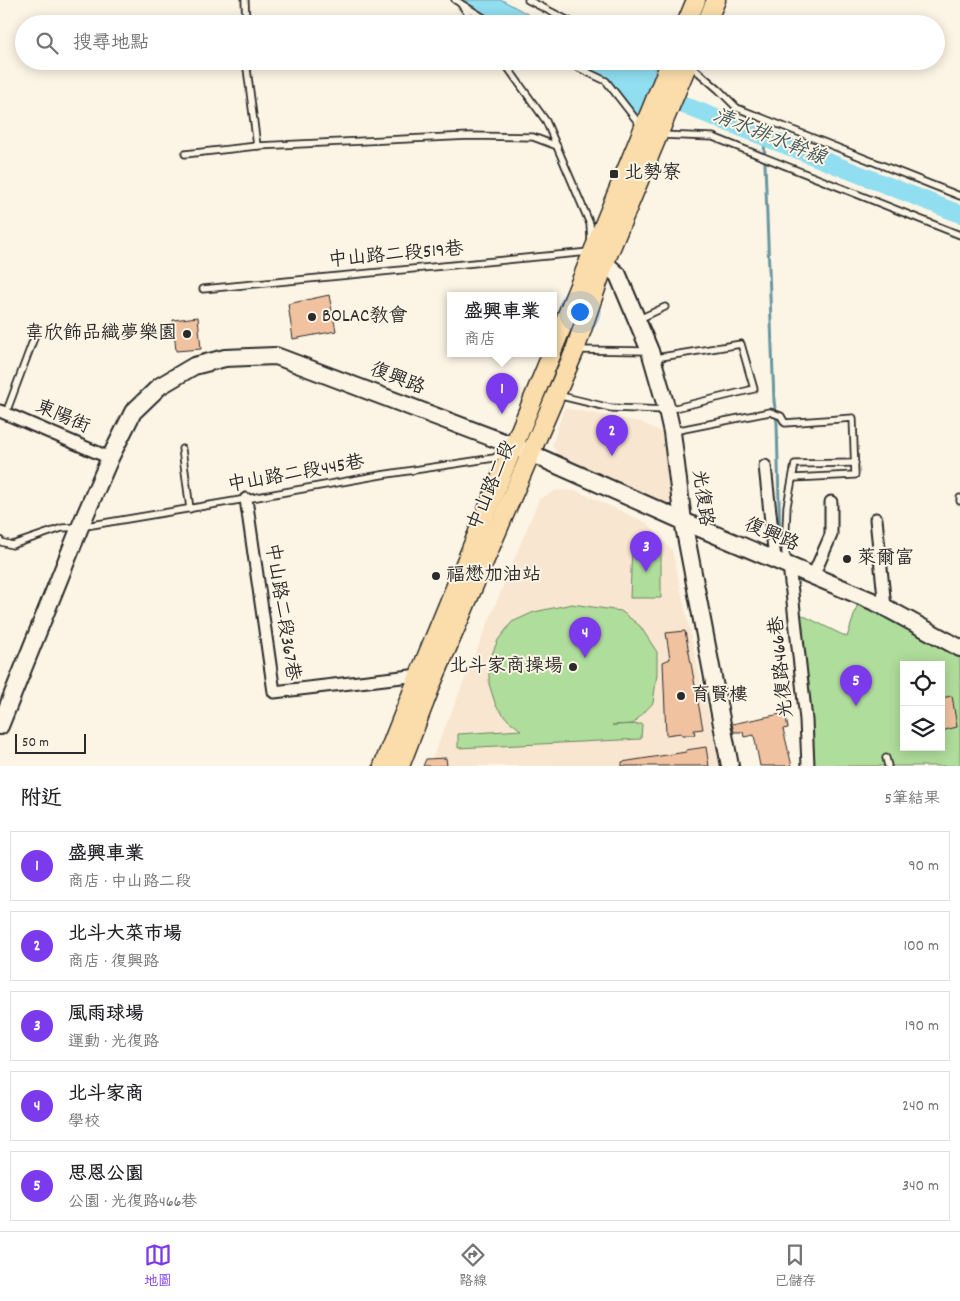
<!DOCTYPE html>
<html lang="zh-TW">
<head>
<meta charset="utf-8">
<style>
  :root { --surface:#fff; --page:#f2f2f2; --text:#202124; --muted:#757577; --line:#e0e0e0; --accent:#7c3aed }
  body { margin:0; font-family:Dekko,"LXGW WenKai TC",sans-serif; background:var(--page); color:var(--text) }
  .controls { position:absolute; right:15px; bottom:15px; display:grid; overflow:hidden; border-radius:0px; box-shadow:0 2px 12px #0003 }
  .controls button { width:45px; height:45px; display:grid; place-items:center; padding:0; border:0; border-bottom:1px solid var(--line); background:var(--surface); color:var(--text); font:25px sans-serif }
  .scale { position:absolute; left:15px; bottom:12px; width:71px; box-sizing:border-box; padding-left:5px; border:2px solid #2b2b2b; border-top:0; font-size:14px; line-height:18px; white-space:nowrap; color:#2b2b2b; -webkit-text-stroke:4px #fcf5e5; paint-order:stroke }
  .you { position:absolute; left:579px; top:311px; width:18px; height:18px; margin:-12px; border:4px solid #fff; border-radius:50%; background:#1a73e8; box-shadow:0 0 0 8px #1a73e833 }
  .badge { display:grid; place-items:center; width:32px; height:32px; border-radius:50%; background:var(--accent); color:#fff; font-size:16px; font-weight:700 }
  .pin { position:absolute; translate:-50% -41px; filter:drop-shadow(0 1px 2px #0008) }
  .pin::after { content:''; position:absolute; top:26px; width:18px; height:15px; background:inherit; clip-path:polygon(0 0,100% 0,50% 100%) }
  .popup { position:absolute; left:447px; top:292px; width:110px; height:65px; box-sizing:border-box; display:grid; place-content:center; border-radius:0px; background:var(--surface); filter:drop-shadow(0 1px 4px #0005); font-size:16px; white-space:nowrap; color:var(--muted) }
  .popup b { font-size:19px; color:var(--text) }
  .popup::after { content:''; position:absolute; left:50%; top:100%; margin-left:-10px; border:10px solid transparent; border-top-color:var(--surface) }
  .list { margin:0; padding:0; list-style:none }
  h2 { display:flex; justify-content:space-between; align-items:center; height:65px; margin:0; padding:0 20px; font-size:21px }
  h2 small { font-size:16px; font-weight:400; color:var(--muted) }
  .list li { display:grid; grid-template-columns:32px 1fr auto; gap:15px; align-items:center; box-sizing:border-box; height:70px; margin:0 10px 10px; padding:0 10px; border:1px solid var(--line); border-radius:0px }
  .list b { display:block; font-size:19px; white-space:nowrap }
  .list p { margin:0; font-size:16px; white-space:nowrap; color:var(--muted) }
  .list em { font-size:16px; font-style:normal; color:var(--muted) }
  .icon { flex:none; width:28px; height:28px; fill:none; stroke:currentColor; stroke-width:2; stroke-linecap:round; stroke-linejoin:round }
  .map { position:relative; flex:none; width:960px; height:766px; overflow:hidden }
  .search { position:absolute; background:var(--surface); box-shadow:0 2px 12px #0003; left:15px; right:15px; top:15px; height:55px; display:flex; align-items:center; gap:12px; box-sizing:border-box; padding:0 18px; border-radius:28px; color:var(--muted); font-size:19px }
  .sheet { height:465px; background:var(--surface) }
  nav { display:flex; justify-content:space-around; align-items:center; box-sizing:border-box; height:70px; border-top:1px solid var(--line); background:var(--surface); font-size:14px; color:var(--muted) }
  nav a { display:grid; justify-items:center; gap:2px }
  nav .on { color:var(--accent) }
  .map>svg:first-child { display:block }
</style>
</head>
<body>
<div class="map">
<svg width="960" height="766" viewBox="0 0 960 766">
  <rect width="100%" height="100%" fill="#fcf5e5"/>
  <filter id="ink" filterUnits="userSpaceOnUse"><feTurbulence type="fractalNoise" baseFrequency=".02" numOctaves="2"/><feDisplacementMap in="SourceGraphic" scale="10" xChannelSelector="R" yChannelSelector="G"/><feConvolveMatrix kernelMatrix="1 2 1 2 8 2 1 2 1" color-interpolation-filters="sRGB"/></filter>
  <g filter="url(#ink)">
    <g fill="#f8e6d0">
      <path d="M564,408l77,14 22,11 8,71 -89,-38 -18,-5 -12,-15z"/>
      <path d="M557,490l20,1 70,32 25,27 48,216h-291l110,-267z"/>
    </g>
    <g fill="#afdd9b" stroke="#6d8463" fill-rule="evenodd">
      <path d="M632,544l29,2v52h-31z"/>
      <path d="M858,603l102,54v109h-148l-12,-152 47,23zM904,665h37v82h-37z"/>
      <path d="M572,604l49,7 19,15 17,26v22l-4,29 -20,21 -21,1 30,-1 -1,15 -183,9v-14l63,-4 -13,-10 -12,-14 -7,-22v-23l9,-21 14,-18 22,-10z"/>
    </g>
    <g fill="#90def0" stroke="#6896a1">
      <path d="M454,0h48l44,24h-49z"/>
      <path d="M565,61h73l20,9 -20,46 -31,-32z"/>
    </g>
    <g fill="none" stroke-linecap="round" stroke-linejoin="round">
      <path stroke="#6896a1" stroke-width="3" d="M764,137l10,264 3,22 3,119"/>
      <path stroke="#90def0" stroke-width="18" d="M658,95l302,119"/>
    </g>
    <g fill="#f0c2a0" stroke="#2b2b2b">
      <path d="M329,295l7,36 -43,8 -5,-35z"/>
      <path d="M198,317l3,32 -25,2 -3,-31z"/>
      <path d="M685,631l18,98 -9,1 1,5h-13l-1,-2 -15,2 -3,-73 7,-3 -4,-26z"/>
      <path d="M952,696l5,31 -16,4v-33z"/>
      <path d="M785,713l3,15 -5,1 9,37h-32l-6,-31 -10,2 -1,-5h-9l-2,-8z"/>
      <path d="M706,747l3,19h-87v-4l64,-10v-2z"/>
      <path d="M446,758l1,8h-24l3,-7z"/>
    </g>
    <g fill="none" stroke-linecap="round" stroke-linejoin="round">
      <defs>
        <g id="lane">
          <path d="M245,0l1,24"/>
          <path d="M455,0l5,3 15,21"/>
          <path d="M528,0l47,24"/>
          <path d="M460,3l34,21"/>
          <path d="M246,61l11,85"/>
          <path d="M503,61l43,60 44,103 1,17"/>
          <path d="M564,61l42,20 35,45"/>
          <path d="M690,65l29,25 18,18 223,88"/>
          <path d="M660,135l53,2 247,98"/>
          <path d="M185,154l72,-8 213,-10 63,1 24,9"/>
          <path d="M203,289l386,-37"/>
          <path d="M639,319l26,-12"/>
          <path d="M577,350l71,1"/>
          <path d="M557,395l54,13 56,2 87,-21 -13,-45 -86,14"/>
          <path d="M6,413l28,-75"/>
          <path d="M674,431l96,-19 11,4 4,7 68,-5 2,57 -62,3"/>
          <path d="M182,449l8,60"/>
          <path d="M960,498v3"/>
          <path d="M0,540l1,2 11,3 50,-17 18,-1 166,-28 135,-24 113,-17 12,-7"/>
          <path d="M789,563l-4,-11 2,-46 8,-42 60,-1"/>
          <path d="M886,758l2,8"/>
        </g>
        <g id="street">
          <path d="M0,411l110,47"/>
          <path d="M765,466l10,93"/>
          <path d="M246,499l28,193 145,-17 5,3"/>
          <path d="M876,519l9,88"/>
          <path d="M789,565l17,155 2,46"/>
          <path d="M813,576l18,-41v-33"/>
        </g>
        <g id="secondary">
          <path d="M596,255l22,20 32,76 17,59 5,22 11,89 47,245"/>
          <path d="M0,726l80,-199 30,-69 23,-46 27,-26 34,-20 31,-8 51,-2 238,90 169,75 194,82 83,45"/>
        </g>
        <g id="primary">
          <path d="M686,24l10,-24"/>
          <path d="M706,24l10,-24"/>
          <path d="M553,349l118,-288"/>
          <path d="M383,766l36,-91 133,-322"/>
          <path d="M400,766l32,-83 143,-333 30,-88 84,-201"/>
        </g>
      </defs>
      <use href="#lane" stroke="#2b2b2b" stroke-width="9"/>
      <use href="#street" stroke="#2b2b2b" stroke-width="15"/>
      <use href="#secondary" stroke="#2b2b2b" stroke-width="20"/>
      <use href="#primary" stroke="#2b2b2b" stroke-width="21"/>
      <use href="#lane" stroke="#fcf5e5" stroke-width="5.5"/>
      <use href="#street" stroke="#fcf5e5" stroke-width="11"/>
      <use href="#secondary" stroke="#fcf5e5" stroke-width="16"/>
      <use href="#primary" stroke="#fbddab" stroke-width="18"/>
    </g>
  </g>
  <g fill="#2b2b2b" stroke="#fcf5e5" stroke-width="2">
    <rect x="609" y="169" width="10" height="10" rx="2.5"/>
    <circle cx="312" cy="317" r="5"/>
    <circle cx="187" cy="334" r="5"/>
    <circle cx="847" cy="559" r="5"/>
    <circle cx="436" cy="576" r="5"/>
    <circle cx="573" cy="667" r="5"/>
    <circle cx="681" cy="696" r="5"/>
  </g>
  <g text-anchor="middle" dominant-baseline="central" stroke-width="4" stroke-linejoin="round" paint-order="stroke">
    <g font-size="19" fill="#2b2b2b" stroke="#fcf5e5" text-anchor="start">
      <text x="624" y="174">北勢寮</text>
      <text x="322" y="317">BOLAC教會</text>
      <text x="177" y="334" text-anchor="end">韋欣飾品織夢樂園</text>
      <text x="857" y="559">萊爾富</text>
      <text x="446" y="576">福懋加油站</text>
      <text x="563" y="667" text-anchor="end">北斗家商操場</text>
      <text x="691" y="696">育賢樓</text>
    </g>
    <g font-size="19" fill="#2b2b2b" stroke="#fcf5e5">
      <text transform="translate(396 256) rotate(-5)">中山路二段519巷</text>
      <text transform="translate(397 380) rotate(21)">復興路</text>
      <text transform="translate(62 418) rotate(23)">東陽街</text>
      <text transform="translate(296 475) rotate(-10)">中山路二段445巷</text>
      <text transform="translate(493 486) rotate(-67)">中山路二段</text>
      <text transform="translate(701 498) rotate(82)">光復路</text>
      <text transform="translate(771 536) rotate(23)">復興路</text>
      <text transform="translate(281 612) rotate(81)">中山路二段367巷</text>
      <text transform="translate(783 667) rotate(-96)">光復路466巷</text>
    </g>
    <g font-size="20" font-style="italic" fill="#44585c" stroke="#fcf5e5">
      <text transform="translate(769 138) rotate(22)">清水排水幹線</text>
    </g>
  </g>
</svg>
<div class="controls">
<button><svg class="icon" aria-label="locate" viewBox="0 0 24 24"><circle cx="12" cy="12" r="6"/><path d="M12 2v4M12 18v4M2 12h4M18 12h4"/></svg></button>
<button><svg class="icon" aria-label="layers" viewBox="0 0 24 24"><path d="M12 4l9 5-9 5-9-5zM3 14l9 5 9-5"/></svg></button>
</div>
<div class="scale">50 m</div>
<div class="you"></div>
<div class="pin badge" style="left:502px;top:414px">1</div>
<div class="popup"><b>盛興車業</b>商店</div>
<div class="pin badge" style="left:612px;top:456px">2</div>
<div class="pin badge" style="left:646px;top:572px">3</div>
<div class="pin badge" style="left:585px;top:658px">4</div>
<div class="pin badge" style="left:856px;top:706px">5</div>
<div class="search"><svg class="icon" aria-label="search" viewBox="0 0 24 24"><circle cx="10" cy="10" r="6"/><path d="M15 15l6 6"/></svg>搜尋地點</div>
</div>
<section class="sheet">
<h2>附近<small>5筆結果</small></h2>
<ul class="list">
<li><span class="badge">1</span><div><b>盛興車業</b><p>商店 · 中山路二段</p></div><em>90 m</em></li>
<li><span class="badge">2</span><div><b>北斗大菜市場</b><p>商店 · 復興路</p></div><em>100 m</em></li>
<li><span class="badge">3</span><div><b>風雨球場</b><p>運動 · 光復路</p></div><em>190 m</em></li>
<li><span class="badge">4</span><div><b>北斗家商</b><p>學校</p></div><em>240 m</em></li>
<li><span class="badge">5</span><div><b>思恩公園</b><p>公園 · 光復路466巷</p></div><em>340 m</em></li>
</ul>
</section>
<nav>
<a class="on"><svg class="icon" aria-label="map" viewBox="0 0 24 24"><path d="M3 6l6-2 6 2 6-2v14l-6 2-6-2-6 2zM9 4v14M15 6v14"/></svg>地圖</a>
<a><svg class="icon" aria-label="directions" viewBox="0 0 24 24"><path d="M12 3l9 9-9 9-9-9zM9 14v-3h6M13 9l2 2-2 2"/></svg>路線</a>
<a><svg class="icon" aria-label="saved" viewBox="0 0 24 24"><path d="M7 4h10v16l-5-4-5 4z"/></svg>已儲存</a>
</nav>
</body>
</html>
